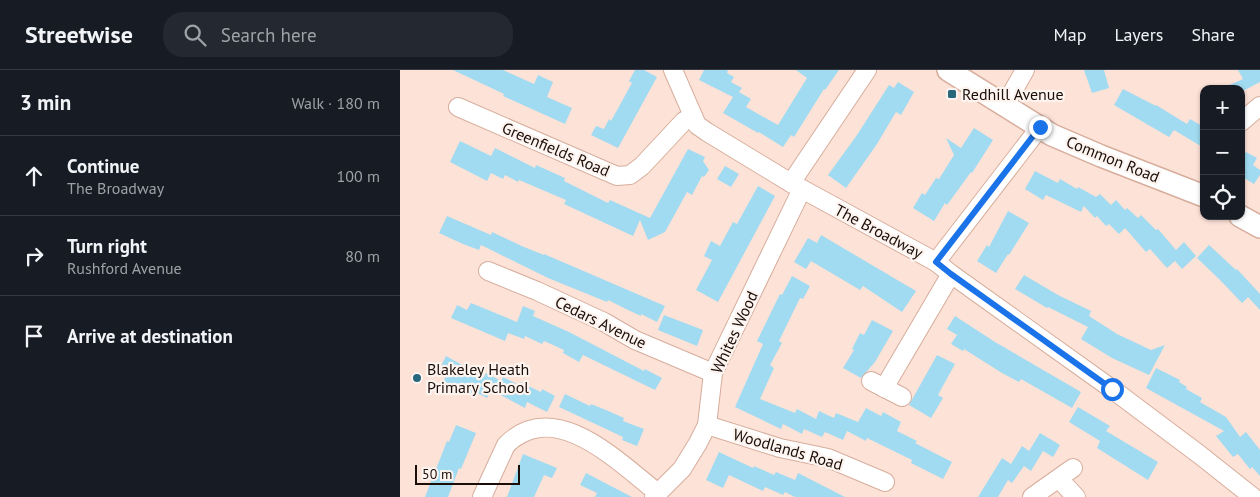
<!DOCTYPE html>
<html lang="en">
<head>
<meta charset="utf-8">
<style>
  :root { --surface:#171b24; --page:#242831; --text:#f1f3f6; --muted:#9ea1a6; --line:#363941 }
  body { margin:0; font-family:"PT Sans",sans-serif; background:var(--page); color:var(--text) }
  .controls { position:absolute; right:15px; top:15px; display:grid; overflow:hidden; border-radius:10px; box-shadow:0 1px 4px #0004 }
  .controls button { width:45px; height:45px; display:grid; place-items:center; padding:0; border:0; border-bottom:1px solid var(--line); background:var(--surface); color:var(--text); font:25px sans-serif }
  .scale { position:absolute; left:15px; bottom:12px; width:105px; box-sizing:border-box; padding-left:5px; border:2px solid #1b0d07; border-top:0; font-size:14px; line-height:18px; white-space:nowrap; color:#1b0d07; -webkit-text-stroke:4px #fdf4f0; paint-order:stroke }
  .stop { position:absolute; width:15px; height:15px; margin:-11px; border:4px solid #1a73e8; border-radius:50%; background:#fff }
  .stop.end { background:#1a73e8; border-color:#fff; box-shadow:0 1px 5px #0008 }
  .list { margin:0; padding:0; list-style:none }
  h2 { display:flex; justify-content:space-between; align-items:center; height:65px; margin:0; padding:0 20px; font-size:21px }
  h2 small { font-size:16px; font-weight:400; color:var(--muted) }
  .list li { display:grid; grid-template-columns:32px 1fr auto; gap:15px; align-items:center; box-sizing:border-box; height:80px; padding:0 20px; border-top:1px solid var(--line) }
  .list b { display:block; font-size:19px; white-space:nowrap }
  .list p { margin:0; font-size:16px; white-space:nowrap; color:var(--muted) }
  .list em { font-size:16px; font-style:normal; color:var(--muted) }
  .icon { flex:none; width:28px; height:28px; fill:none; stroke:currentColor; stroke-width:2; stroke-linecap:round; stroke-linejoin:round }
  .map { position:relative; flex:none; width:860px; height:427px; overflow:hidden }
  header { display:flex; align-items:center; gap:30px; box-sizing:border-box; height:70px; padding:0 25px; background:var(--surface); border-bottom:1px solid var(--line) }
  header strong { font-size:24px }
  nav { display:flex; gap:28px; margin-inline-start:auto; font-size:18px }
  .search { width:350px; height:45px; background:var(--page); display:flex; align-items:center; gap:12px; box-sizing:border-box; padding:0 18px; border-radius:20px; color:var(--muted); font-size:19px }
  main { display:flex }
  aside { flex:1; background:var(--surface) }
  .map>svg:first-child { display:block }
</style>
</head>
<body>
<header>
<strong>Streetwise</strong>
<div class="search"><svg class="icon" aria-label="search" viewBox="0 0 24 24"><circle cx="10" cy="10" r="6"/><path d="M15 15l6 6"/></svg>Search here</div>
<nav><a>Map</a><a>Layers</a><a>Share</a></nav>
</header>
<main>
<aside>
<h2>3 min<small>Walk · 180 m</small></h2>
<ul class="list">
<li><svg class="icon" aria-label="ahead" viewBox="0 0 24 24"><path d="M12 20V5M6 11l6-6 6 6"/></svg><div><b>Continue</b><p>The Broadway</p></div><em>100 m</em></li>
<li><svg class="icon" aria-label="right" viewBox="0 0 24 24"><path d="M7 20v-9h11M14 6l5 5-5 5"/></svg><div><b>Turn right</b><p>Rushford Avenue</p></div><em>80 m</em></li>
<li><svg class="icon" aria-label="arrive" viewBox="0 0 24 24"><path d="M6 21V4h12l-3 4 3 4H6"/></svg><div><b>Arrive at destination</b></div></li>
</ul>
</aside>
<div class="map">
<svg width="860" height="427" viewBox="0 0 860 427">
  <rect width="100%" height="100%" fill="#fde2d7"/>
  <g fill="#a1dbf1">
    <path d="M53,0h50l31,14 4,-9 15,7 -6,15 25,11 -7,16 -62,-28 1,-2z"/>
    <path d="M235,0h9l13,7 -39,71 -27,-13 5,-9 8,3 5,-10 2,2 21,-38 -3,-2z"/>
    <path d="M304,0h24l-1,3 7,4 -3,5 11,6 -3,4 12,7 -5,8 32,18 29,-47 -11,-8h43l-14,20 -1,-1 -30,48 -3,-2 -8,12 -24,-15 -1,1 -35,-20 10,-16 -34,-17z"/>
    <path d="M684,0h20l5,18 -17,5z"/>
    <path d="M838,0h22v12l-19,10v-3h-21l23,-10z"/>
    <path d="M498,12l16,10 -13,23 -5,-3 -19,32 -31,44 -18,-13 29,-40 32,-50 5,3z"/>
    <path d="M723,19l33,17v-1l31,19 3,-5 14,8v21l-30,-18 -5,7 -55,-32z"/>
    <path d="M574,58l19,12 -21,33 -1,-1 -24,33 -2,-2 -11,18 -21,-13 9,-15 3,2 11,-17 3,1 15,-24 -8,-17 15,10z"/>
    <path d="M60,71l31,15 4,-8 40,20 1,-3 29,13 -1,3 44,22 2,-3 40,18 38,-69 17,8 -2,4 6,9 -5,7 -2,-1 -10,19 -5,-3 -22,40 -17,8 -8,-20 -7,16 -69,-32 2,-4 -47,-20 -1,2 -13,-7 -2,4 -12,-6 -4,8 -37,-19z"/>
    <path d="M846,82l11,6 -4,7 7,5v5l-6,9 -10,-6 -3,5v-25z"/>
    <path d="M325,96l14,8 -8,13 -14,-8z"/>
    <path d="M635,101l23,12 2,-4 17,10 1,-2 18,10 4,-3 11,11 5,-5 9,10 2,-2 11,10 3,-3 15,15 2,-1 18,21 8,-8 12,14 -14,13 -7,-8 -8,7 -17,-19 -4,3 -21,-24 -6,6 -10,-10 -3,2 -9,-10 -2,2 -11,-12 -3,6 -35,-17 -3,5 -18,-11z"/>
    <path d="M358,116l17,10 -57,106 -22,-12 16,-30 -8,-4 7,-15 9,5 13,-24 4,2z"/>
    <path d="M608,141l21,12 -20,32 -1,-1 -12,19 -19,-12 10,-16 2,2z"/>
    <path d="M47,146l44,19 1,-3 32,15 20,8v-1l121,52 -8,16 -16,-8v2l-13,-6 -20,-10 -1,2 -59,-24 -67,-33 -2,5 -16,-6 -24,-11z"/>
    <path d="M421,165l95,56 -14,21 -39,-26 -3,4 -49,-29 -5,8 -12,-7 14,-24 9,5z"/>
    <path d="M809,175l27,25 1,-1 23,25v16l-12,-13 -6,6 -23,-24 -22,-21z"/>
    <path d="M624,205l34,20 33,16 -2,5 28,18 34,16 14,-5 -16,30 -37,-17 -31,-19 7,-12 -40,-20 -1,1 -32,-19z"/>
    <path d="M392,206l18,10 -7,13 -3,-1 -21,43 3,2 -12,22 4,3 -14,31 35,14 2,-4 19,10 3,-8 15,7 2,-5 22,9 8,-14 15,8 2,-4 18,10 -4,9 20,10 -2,2 37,19 -9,17 -32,-16 1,-3 -45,-22 -1,3 -19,-10 -4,9 -18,-8 -3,5 -18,-8 -2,5 -19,-10 -2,5 -46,-22 28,-63 -6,-3 23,-47 2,1z"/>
    <path d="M71,233l46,19 6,-16 12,5 -2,5 36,16 75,39 1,-2 17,9 -7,12 -72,-35 -4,7 -16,-9 1,-3 -20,-9 -2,3 -17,-8 -1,3 -16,-6 -3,8 -54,-23 6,-13 10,5z"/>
    <path d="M264,245l39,15 -6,16 -39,-16z"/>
    <path d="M555,246l40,26 86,50 -9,16 -51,-29 -2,3 -17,-9 -38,-24 -1,2 -12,-7 6,-9 -10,-6z"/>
    <path d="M472,250l21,11 -18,31 -14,16 -18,-10 11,-18 -2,-1 8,-16 4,2z"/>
    <path d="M537,285l18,9 -17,31 5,3 -12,20 -22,-13z"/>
    <path d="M46,286l38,21 2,-4 15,8 2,-4 16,8 1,-3 21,10 1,-3 13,7 -8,16 -20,-10 -2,6 -34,-18 -4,8 -14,-7 -3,4 -17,-9 -3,5 -9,-5 7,-14 -8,-4z"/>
    <path d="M756,298l24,12 -1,2 8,5 -1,2 16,9 -2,4 26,15 14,20 6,-5 14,18v26l-8,-9 -2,2 -12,-15 -5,3 -17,-21 8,-5 -78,-43z"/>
    <path d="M165,324l25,12 1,-2 15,6 18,8 -1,3 21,8 -7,17 -15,-6 1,-3 -64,-30z"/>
    <path d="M678,337l32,19 -4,5 52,31 -10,18 -51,-32 3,-7 -31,-19z"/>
    <path d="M56,355l20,8 -15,36 -2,-1 -11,29h-23l22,-56 2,1z"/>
    <path d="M640,363l20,12 -7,12 -10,-6 -12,20 -7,-5 -12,17 -4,-3 -10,17h-20l24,-39 9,6 11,-18 7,5z"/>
    <path d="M319,382l34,16 1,-2 20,9 2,-3 19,8 3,-7 47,24h-50l-10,-5 -2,3 -18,-8 -2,4 -34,-16 -6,13 -17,-8z"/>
    <path d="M123,384l34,14 -5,10 -8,-3 -10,22h-27z"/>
    <path d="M186,403l46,24h-37l2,-4 -17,-8z"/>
  </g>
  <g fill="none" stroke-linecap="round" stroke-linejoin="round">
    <defs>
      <g id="minor">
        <path d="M273,0l24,55 10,7 84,51 145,79 15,12 161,115 88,66 53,42"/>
        <path d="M605,35l20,-35"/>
        <path d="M58,37l159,69 13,-1 12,-9 42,-45 9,-5"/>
        <path d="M841,52l19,-16"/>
        <path d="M391,113l76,-113"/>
        <path d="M536,192l104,-135"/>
        <path d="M88,201l49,20 67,31 31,18 78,33"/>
        <path d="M471,311l31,16"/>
        <path d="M484,318l67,-114"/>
        <path d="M307,355l73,23 48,10 57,24"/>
        <path d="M659,409l17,18"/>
        <path d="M82,427l24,-52c49,-49 113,18 152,48"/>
        <path d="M254,427l28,-28 16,-26 9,-18 6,-52 89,-184"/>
        <path d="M632,427l41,-29"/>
      </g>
      <g id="tertiary">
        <path d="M548,0l104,65 49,21 103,40"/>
        <path d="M840,146l20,11"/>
      </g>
    </defs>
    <use href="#minor" stroke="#d7ad9b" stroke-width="20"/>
    <use href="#tertiary" stroke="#d7ad9b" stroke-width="24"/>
    <use href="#minor" stroke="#fff" stroke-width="18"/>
    <use href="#tertiary" stroke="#fff" stroke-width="21"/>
  </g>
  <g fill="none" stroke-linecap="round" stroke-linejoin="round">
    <path stroke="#1a73e8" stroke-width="6" d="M640,57l-104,135 15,12 161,115"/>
  </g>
  <g fill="#29677d" stroke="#fdf4f0" stroke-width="2">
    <rect x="547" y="19" width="10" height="10" rx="2.5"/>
    <circle cx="17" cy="308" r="5"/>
  </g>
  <g text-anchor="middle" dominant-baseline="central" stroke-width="4.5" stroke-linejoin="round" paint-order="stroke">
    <g font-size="16" fill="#1b0d07" stroke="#fdf4f0" text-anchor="start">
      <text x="562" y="24">Redhill Avenue</text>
      <text x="27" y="299">Blakeley Heath<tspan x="27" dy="18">Primary School</tspan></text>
    </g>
    <g font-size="16" fill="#1b0d07" stroke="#fdf4f0">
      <text transform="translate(156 79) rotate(23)">Greenfields Road</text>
      <text transform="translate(713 89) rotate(22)">Common Road</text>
      <text transform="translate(479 161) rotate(28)">The Broadway</text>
      <text transform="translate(201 252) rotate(26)">Cedars Avenue</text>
      <text transform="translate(334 262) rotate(-65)">Whites Wood</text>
      <text transform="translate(388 379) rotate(16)">Woodlands Road</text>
    </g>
  </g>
</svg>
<div class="controls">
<button>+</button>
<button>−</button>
<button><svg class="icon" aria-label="locate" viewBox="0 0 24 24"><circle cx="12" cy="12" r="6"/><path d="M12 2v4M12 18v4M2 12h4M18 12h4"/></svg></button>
</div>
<div class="scale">50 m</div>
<div class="stop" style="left:712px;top:319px"></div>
<div class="stop end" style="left:640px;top:57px"></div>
</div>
</main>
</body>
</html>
